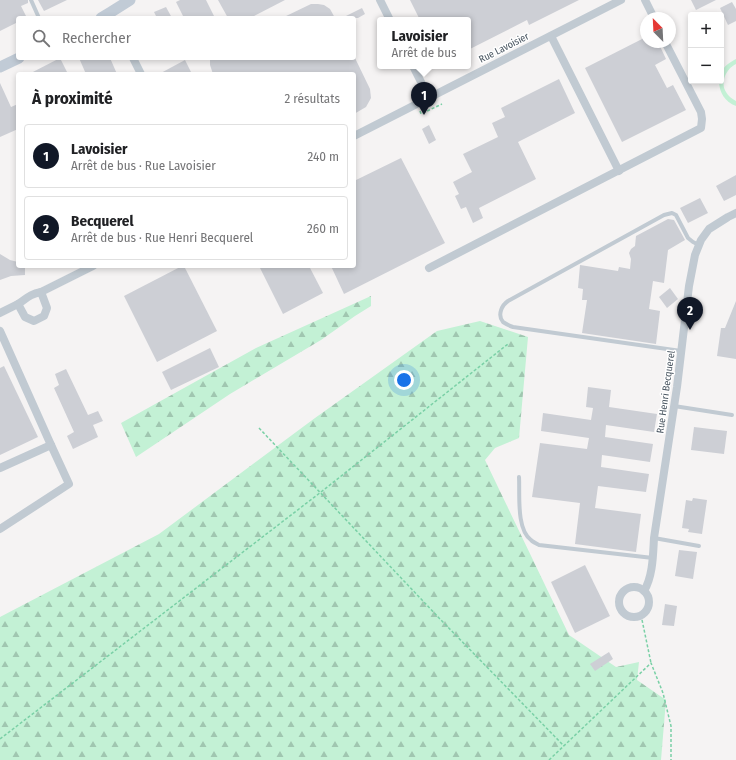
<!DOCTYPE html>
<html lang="fr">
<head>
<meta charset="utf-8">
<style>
  :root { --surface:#fff; --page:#f2f2f2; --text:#202124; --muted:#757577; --line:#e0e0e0; --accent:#111827 }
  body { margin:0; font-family:"Fira Sans Condensed",sans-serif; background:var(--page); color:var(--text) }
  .controls { position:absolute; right:12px; top:12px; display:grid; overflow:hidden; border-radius:4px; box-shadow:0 2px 6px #0003 }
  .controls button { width:36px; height:36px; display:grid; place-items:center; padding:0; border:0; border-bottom:1px solid var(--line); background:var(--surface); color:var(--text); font:20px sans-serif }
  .compass { position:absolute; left:640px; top:12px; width:36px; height:36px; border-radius:50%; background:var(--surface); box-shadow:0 2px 6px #0003; rotate:336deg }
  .you { position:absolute; left:404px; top:380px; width:14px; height:14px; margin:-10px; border:3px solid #fff; border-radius:50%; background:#1a73e8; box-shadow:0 0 0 6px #1a73e833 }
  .badge { display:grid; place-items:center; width:26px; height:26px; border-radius:50%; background:var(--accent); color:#fff; font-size:13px; font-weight:700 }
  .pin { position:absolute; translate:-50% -33px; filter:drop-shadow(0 1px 2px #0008) }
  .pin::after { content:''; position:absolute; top:21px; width:14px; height:12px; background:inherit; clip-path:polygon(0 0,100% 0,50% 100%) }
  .popup { position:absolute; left:377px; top:17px; width:94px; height:52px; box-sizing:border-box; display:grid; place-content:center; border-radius:4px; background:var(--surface); filter:drop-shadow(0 1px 3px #0005); font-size:13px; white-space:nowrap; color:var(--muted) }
  .popup b { font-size:15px; color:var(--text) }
  .popup::after { content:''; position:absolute; left:50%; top:100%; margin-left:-8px; border:8px solid transparent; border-top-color:var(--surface) }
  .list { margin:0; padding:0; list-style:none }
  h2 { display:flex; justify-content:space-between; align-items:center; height:52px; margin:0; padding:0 16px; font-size:17px }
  h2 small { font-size:13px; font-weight:400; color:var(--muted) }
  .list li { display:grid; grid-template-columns:26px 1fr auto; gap:12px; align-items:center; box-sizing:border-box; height:64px; margin:0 8px 8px; padding:0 8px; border:1px solid var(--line); border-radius:4px }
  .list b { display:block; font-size:15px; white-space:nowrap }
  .list p { margin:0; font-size:13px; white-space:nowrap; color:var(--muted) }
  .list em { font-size:13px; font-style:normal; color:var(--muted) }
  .icon { flex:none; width:22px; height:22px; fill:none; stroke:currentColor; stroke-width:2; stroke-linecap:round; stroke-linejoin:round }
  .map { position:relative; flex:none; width:736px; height:760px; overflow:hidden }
  .search { position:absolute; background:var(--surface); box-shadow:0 2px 6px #0003; left:16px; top:16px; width:340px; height:44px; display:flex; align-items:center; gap:10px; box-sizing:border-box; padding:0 14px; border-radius:4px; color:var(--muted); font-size:15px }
  .panel { position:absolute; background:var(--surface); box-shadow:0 2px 6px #0003; left:16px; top:72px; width:340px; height:196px; border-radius:4px }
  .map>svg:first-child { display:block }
</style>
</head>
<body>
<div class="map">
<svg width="736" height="760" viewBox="0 0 736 760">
  <defs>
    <pattern id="forest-firs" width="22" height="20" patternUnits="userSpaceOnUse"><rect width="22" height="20" fill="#c3f1d5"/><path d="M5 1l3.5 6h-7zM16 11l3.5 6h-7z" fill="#a0c6b0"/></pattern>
  </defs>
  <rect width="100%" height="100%" fill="#f5f3f3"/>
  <path fill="#c3f1d5" d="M736,59v5c-10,5 -16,18 -10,28 2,4 6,7 10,9v5c-11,-4 -17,-14 -17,-25h2c0,-13 4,-16 15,-22z"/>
  <g fill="url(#forest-firs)">
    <path d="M371,296v10l-16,10 -34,24 -91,54 -94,63 -15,-34 135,-75z"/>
    <path d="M480,321l48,16 -9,101 -24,10 -10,12 84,175 47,32 23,-5 -2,18 29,20 -5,60h-661v-143l159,-83 156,-116 122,-87z"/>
  </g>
  <g fill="#cdcfd5">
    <path d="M0,0h28v3l-7,3 6,12h-9v4l-18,9z"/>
    <path d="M38,0h29l-23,11z"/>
    <path d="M180,0h26l9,18h-31l-8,-16z"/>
    <path d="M218,0h67l-35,18h-22z"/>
    <path d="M410,0h169l-50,25 -2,-5 -59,30v-30h-48z"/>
    <path d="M691,0h25l-20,10z"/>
    <path d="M732,2l4,7v12l-8,4 -8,-17z"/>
    <path d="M311,4h7l6,1 6,4 5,9h-53z"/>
    <path d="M166,7l6,11h-15l-3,-6z"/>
    <path d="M362,8l3,6 -7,4h-16z"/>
    <path d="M646,37v5h12l8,17 -11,6 12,23 6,-3 13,25 -64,32 -37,-74z"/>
    <path d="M60,58l8,16h-39z"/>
    <path d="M79,58h31l7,16h-31z"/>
    <path d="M210,58h145l15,31 1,9 -5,9 -12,7v-40h-141l-3,-9z"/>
    <path d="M185,60l7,14h-33z"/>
    <path d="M559,79l16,34 -57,29 18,37 -57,29 4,10 -10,5 -7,-16 -5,2 -6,-13 4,-2 -6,-12 19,-10 -9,-18 35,-17 -6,-14 13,-6 -4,-9z"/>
    <path d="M0,83l11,24 7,-3v25l-18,8z"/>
    <path d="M429,125l7,15 -7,4 -7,-15z"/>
    <path d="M401,158l44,85 -101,51 -13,-28h23v-85z"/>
    <path d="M736,175v20l-12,6 -8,-15z"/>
    <path d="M700,198l8,15 -20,10 -8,-15z"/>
    <path d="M668,219l6,1 11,20 -17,10 -4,33 -11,-2 -4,28 11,2 -4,33 -74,-11 5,-33h-5l1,-11 -5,-1 2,-23 38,6 1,-4 11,2 1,-10 -2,-6 2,-4 4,-3 1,-10z"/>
    <path d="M0,254l10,6 8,2v4h7v9l-14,1 -11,4z"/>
    <path d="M182,266h2l33,65 -60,31 -33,-66z"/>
    <path d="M259,266h50l14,27 -40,21z"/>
    <path d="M670,288l8,11 -11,9 -8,-11z"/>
    <path d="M736,301v58l-19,-3 4,-28h4z"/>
    <path d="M210,348l9,19 -48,23 -9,-18z"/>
    <path d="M4,366l34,71 -38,18v-87z"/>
    <path d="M66,369l22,46 10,-4 5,10 -10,4 5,12 -25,12 -6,-13 7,-4 -20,-44 5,-3 -4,-11z"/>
    <path d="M588,387l23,3 -2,17 48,7 -3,18 -48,-7 -1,12 48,7 -3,18 -48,-7 -1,12 48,7 -3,18 -48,-6 -3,22 46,6 -5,38 -61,-8 5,-41 -48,-6 8,-54 47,6 2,-11 -48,-7 2,-18 48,7 2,-12 -7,-1z"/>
    <path d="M694,427l33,4 -3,23 -33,-4z"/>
    <path d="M693,498l14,2 -5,34 -14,-2 1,-3 -7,-1 4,-28 6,1z"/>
    <path d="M679,550l18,2 -4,27 -18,-3z"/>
    <path d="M585,565l25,51 -35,17 -24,-51z"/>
    <path d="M665,604l12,2 -3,20 -12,-1z"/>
    <path d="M609,652l4,7 -18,12 -5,-7z"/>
  </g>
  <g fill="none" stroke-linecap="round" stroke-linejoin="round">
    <g stroke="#7ad0a6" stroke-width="1.5" stroke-dasharray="3 2" stroke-linecap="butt">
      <path d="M420,111l1,3 21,-10"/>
      <path d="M259,428l181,191 124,127"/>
      <path d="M641,615l10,48"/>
      <path d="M0,739l321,-247 187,-148"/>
      <path d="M549,760l102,-97 12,30 8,33v34"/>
    </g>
    <g stroke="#c1cad2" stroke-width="4">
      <path d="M31,0l8,18"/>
      <path d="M681,351l-168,-24c-3,-1 -7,-3 -10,-5 -6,-7 -1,-17 5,-21l156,-86 8,-2 4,2 12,23 5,4 6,3"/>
      <path d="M674,406l58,9"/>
      <path d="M519,477c1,17 -3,52 12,63 2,2 6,4 8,5l114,13"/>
      <path d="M654,538l45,8"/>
    </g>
    <g stroke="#c1cad2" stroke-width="8">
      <path d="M380,0l10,20"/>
      <path d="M645,0l9,18"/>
      <path d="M551,36l68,135"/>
      <path d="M133,58l8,16"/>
      <path d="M413,66l16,32"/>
      <path d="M354,136l267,-136"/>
      <path d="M429,268l272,-140 1,-9 -1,-7 -36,-70"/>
      <path d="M18,304l7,13 9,4 10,-5 3,-8 -6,-16"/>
      <path d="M0,313c6,-3 12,-6 18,-9 9,-6 12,-10 23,-12l52,-26"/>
      <path d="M0,331l51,114 18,39 -69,45"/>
      <path d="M0,468l51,-23"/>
      <circle cx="634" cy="602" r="15"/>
      <path d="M644,591c9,-15 9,-36 10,-53l23,-151 12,-101 6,-31 6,-15 8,-11 19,-12 8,-4"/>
    </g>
    <g stroke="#c1cbd6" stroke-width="11">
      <path d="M101,18l10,-6 19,-12"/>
      <path d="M0,67l19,-9"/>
    </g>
  </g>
  <g text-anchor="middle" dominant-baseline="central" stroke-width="3" stroke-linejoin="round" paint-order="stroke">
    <g font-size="10" fill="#4a5661" stroke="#fff">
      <text transform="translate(504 48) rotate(-27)">Rue Lavoisier</text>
      <text transform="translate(666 392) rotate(-82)">Rue Henri Becquerel</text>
    </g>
  </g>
</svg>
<div class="controls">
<button>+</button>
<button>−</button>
</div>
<svg class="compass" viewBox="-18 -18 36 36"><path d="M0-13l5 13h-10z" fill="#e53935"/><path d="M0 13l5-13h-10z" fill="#757577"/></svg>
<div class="you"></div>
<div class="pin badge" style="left:424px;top:115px">1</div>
<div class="popup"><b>Lavoisier</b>Arrêt de bus</div>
<div class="pin badge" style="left:690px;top:330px">2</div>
<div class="search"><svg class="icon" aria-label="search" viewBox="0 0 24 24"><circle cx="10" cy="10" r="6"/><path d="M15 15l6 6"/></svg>Rechercher</div>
<section class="panel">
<h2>À proximité<small>2 résultats</small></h2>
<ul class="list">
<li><span class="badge">1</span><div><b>Lavoisier</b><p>Arrêt de bus · Rue Lavoisier</p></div><em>240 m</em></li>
<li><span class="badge">2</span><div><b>Becquerel</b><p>Arrêt de bus · Rue Henri Becquerel</p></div><em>260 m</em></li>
</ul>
</section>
</div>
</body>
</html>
